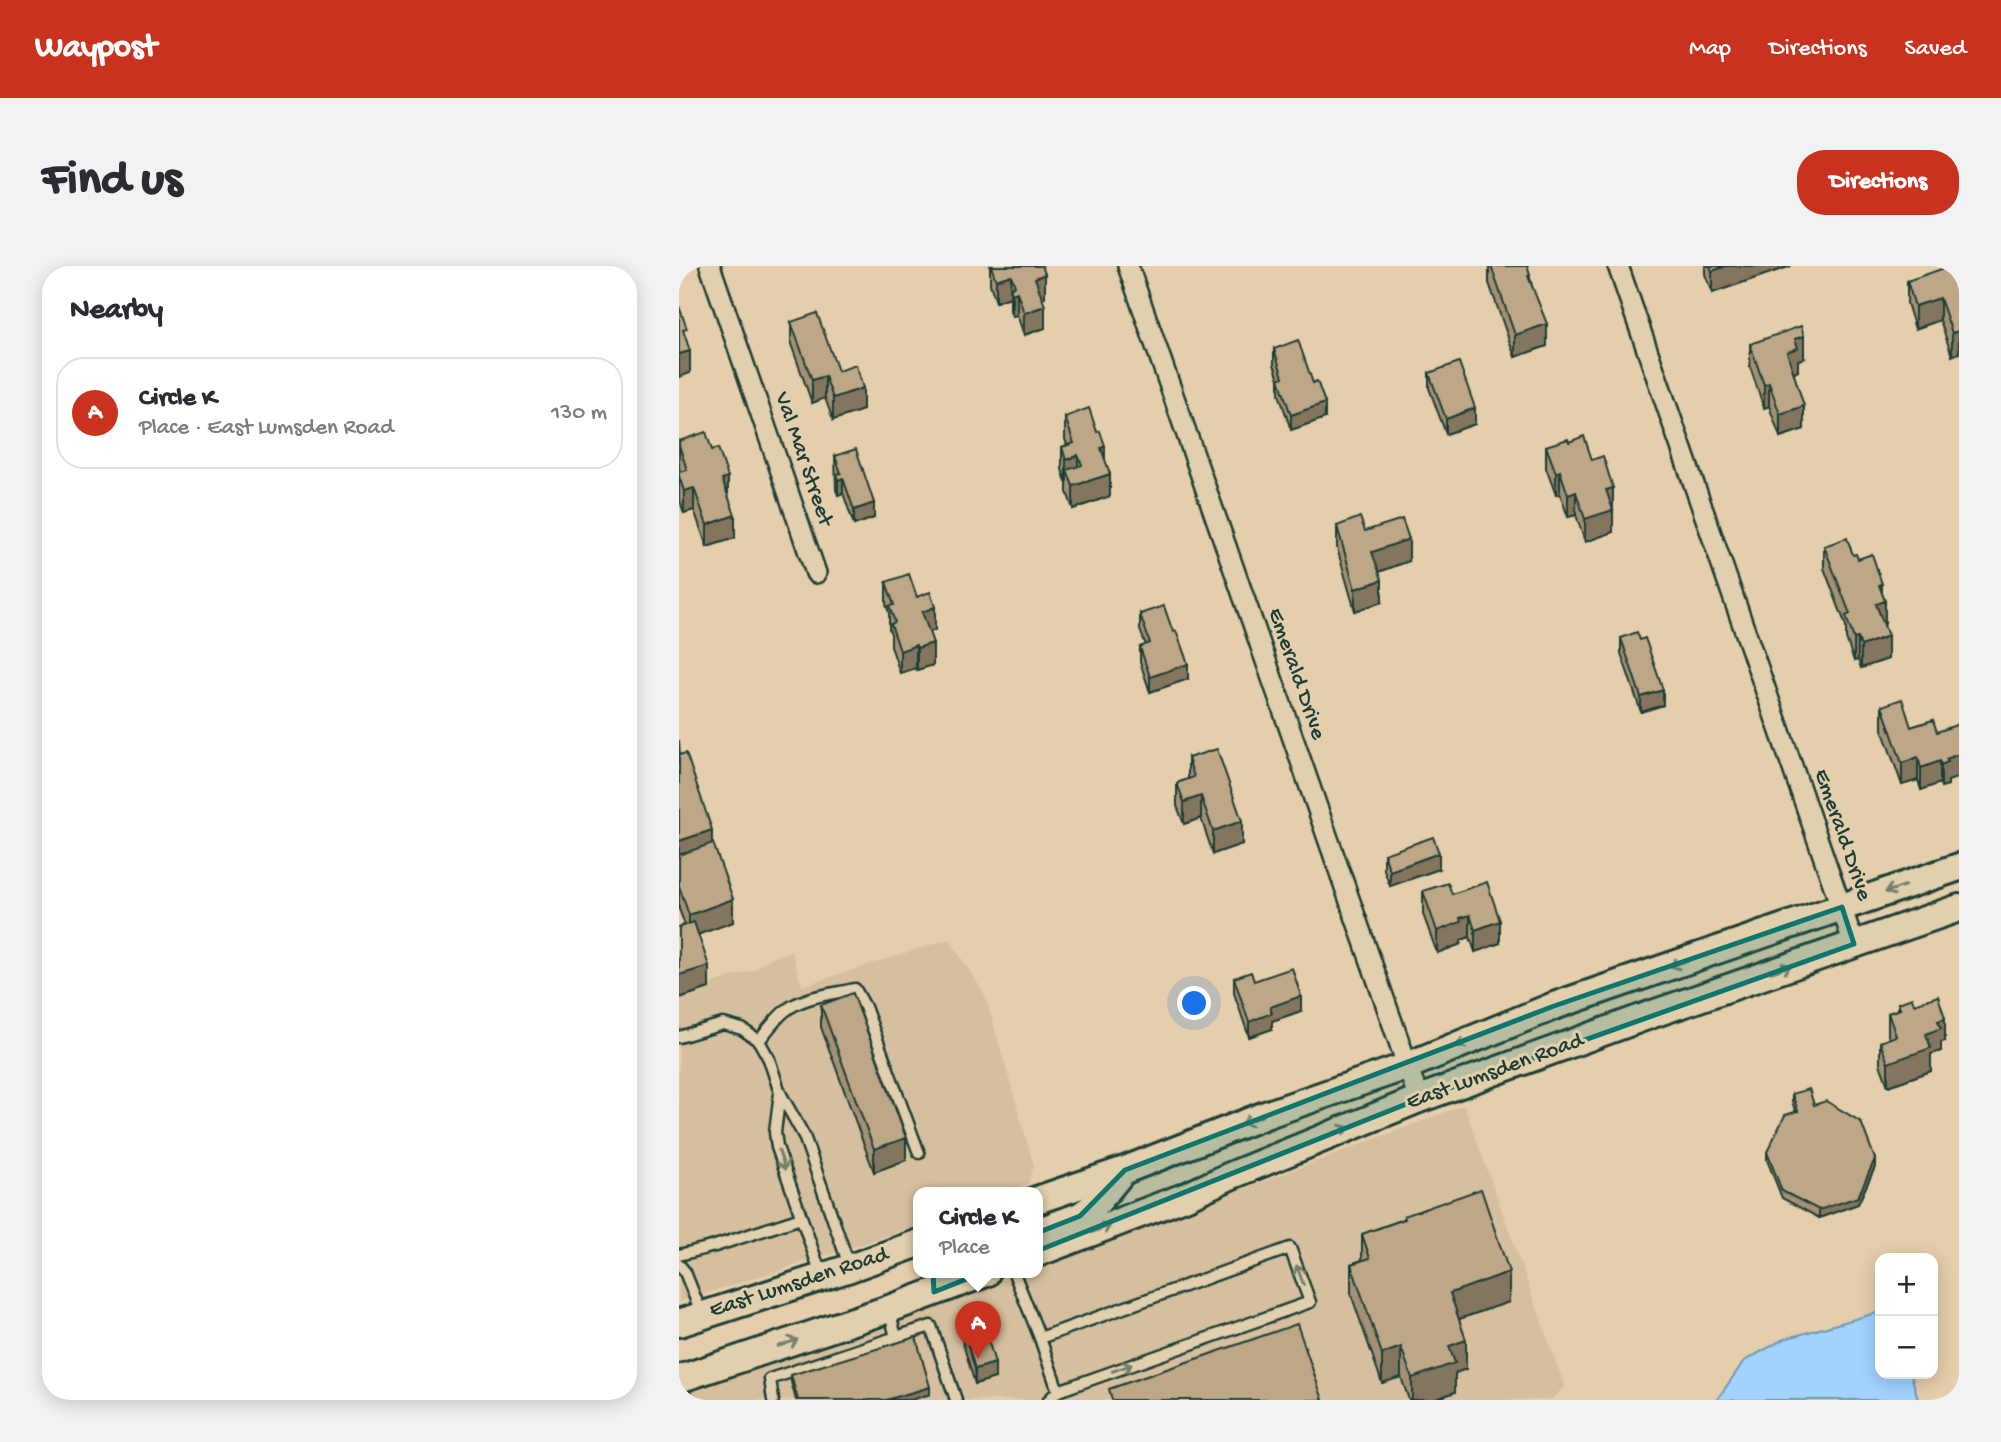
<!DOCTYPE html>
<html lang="en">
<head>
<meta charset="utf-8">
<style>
  :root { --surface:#fff; --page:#f2f2f3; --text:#2b2b33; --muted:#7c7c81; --line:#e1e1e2; --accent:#c8321e }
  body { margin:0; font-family:"Gochi Hand",sans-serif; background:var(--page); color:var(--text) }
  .controls { position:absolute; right:21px; bottom:21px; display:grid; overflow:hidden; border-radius:14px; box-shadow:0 4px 18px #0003 }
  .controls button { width:63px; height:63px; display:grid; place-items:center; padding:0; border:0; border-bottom:2px solid var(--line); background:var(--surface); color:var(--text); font:35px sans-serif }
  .you { position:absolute; left:516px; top:738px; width:24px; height:24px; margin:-18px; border:5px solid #fff; border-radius:50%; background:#1a73e8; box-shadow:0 0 0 10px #1a73e833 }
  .badge { display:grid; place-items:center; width:46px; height:46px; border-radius:50%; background:var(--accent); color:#fff; font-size:23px; font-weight:700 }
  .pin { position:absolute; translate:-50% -58px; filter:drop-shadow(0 2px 4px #0008) }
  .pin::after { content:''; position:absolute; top:37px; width:24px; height:21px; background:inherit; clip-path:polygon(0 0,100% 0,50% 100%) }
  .popup { position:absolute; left:234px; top:921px; width:130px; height:91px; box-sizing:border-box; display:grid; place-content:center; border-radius:14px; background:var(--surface); filter:drop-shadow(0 2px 5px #0005); font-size:23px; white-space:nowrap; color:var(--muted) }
  .popup b { font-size:26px; color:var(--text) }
  .popup::after { content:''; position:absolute; left:50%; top:100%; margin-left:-14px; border:14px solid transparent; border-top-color:var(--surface) }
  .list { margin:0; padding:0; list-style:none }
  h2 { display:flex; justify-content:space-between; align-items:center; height:91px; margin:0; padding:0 28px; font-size:30px }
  h2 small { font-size:23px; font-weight:400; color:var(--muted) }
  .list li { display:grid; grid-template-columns:46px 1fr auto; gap:21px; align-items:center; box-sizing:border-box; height:112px; margin:0 14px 14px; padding:0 14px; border:2px solid var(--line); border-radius:28px }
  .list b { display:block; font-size:26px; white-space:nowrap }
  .list p { margin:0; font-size:23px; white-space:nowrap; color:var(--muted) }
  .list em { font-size:23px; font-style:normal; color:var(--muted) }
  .map { position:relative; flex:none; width:1280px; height:1134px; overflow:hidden; border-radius:28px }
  header { display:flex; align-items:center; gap:42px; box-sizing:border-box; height:98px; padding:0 35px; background:var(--accent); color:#fff }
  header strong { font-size:33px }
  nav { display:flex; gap:38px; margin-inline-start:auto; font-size:24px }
  .intro { display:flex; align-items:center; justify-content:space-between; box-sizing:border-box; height:168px; padding:0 42px }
  h1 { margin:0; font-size:49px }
  .button { padding:18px 32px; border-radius:28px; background:var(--accent); color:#fff; font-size:24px; font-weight:700 }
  main { display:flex; gap:42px; padding:0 42px }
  aside { flex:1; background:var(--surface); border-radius:28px; box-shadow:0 4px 18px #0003 }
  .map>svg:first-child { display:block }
</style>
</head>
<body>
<header>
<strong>Waypost</strong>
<nav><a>Map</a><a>Directions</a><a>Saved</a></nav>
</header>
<div class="intro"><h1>Find us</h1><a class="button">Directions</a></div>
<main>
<aside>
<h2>Nearby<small></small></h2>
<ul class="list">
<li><span class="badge">A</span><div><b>Circle K</b><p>Place · East Lumsden Road</p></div><em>130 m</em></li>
</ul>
</aside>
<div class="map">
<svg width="1280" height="1134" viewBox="0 0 1280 1134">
  <rect width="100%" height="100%" fill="#e5ceab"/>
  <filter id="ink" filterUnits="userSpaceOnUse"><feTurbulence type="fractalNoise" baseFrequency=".0143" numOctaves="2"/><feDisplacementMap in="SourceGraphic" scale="14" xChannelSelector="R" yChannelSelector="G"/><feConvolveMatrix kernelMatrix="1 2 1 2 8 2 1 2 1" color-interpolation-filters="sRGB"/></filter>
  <g filter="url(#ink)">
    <g fill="#d5bf9e">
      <path d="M270,673l36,56 49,171 -6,18 -23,9h-86l-1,33 -239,76v-309l76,-23 14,-11 22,-8 11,35z"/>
      <path d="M785,839l101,282 -15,13h-871v-8l269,-90 72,-29h17l1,-6z"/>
    </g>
    <path fill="#a2d3ff" stroke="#6e97ae" stroke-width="2" d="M1197,1047l4,2v59h31l7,26h-201l27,-39 40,-22z"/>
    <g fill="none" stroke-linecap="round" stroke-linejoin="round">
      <defs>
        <g id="lane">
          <path d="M0,771l44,-13 19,5 17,12 10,18 11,34 24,43 46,132"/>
          <path d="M80,775c8,-10 16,-22 26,-30 18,-15 48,-17 70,-22l10,18 54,146"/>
          <path d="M101,827l-5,39 2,15 45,130"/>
          <path d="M0,989l36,-9 86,-28"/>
          <path d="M0,999l6,7 17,43"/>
          <path d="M335,1007l26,65"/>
          <path d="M210,1044l7,27 35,-11 25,74"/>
          <path d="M94,1134l-3,-21 126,-42"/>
          <path d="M370,1134l9,-9 252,-89 -20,-54 -250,90 18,53"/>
        </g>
        <g id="street">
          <path d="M31,0l106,307"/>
          <path d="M449,0l291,833"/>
          <path d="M939,0l236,678"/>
        </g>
        <g id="secondary">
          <path d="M358,934l88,-30 143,-56 139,-48 147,-60 405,-139"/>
          <path d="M358,966l43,-16 14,-10 29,-35"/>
          <path d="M358,987l150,-57 43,-20 189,-77 228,-83 312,-108"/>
          <path d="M0,1057l171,-55 69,-25"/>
          <path d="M0,1113l210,-70 97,-36"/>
        </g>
      </defs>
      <use href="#lane" stroke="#1f3d34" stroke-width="15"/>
      <use href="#street" stroke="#1f3d34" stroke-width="24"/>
      <use href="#secondary" stroke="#1f3d34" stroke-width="32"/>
      <use href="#lane" stroke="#e1cfad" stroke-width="10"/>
      <use href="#street" stroke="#e1cfad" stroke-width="19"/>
      <use href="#secondary" stroke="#e1cfad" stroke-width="26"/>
    </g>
    <g fill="#a39074" stroke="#1f3d34" stroke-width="2">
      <path d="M311,0h52l3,31 -3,1 3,30 -21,7 -7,-20 -5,1 -2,-5v-14l-14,5 -6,-18z"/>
      <path d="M810,0h38l20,80 -32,11 -26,-74z"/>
      <path d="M1026,0h86l-79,27 -7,-19z"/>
      <path d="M1280,0l-7,90 -12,-36 -25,9 -8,-26v-22z"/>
      <path d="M112,56l47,49 25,39 -30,10 -8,-22 -13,5 -21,-59z"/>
      <path d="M1071,78l54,14 -6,2v11l-5,2 11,56 -24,8 -11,-31 -5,2 -14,-41z"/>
      <path d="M595,83l51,69 -34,12 -12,-36v-15l-5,-15z"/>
      <path d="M750,107l46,51 -29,10 -17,-46z"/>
      <path d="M386,151l40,44 5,35 -37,13 -6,-17v-10h-1l-4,-13v-22l5,-2 -2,-6z"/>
      <path d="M0,175l49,54 7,43 -28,9 -13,-37 -10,3 -5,-15v-26h1l-1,-4z"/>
      <path d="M890,176l23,18 21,50v22l-28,10 -9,-27 -8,2 -8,-23 -4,1 -10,-27v-22z"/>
      <path d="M156,190l39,62 -20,7 -11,-32 -5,2 -2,-5z"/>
      <path d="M658,260l28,5 44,30 -30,11 3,30 -27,9 -18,-63z"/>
      <path d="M1145,280l29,9 5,4 24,34 3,31h-1l4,35 -27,9 -3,-8 -4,1 -8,-23v-12l-22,-58z"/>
      <path d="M207,316l31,15 18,33 -6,2 4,33 -16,5 -1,-2 -16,5 -9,-27v-12l-2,-5v-16l-3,-9z"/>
      <path d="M461,348l48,65 -38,13 -10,-30v-15l6,-2 -6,-15z"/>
      <path d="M942,372l19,2 23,65 -22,7 -20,-59z"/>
      <path d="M1203,440l29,21 22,-7 15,61v4l-7,2 -1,-4 -19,7 -3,-10 -16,5 -20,-56z"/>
      <path d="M0,474l1,15 32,88 21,79 -35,12 11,54 -30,10v-71l6,-2 -6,-16z"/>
      <path d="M509,492l54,86 -29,10 -12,-36 -17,6 -7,-18v-23l11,-4z"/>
      <path d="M705,588l55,15 -49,17 -6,-16z"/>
      <path d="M744,625l29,3 48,49 -25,9 -5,-15 -9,3v4l-24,9 -14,-39z"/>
      <path d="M555,712l20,3 47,30 -29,10v8l-23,8 -15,-44z"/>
      <path d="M1219,737l16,1 31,37 -4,1v9l-10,3v17l-43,15 -8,-22v-22l9,-3 -1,-4v-22l10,-3z"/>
      <path d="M142,739l85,155 -32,12 -53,-145z"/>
      <path d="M1113,828l22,11 61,62 -17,37 -39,14 -37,-20 -15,-38v-8l29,-40 -4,-10z"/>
      <path d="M725,950l105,86 -50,17 7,50 -11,4v19l-22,8h-24l-8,-23 -19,6 -31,-89v-30l11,-4v-26l42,-15z"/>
      <path d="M283,1059l33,53 -20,6 -13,-44z"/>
      <path d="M112,1109l139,19 -19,6h-115l-5,-18z"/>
    </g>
    <g fill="#84755e" stroke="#1f3d34" stroke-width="2">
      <path d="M1047,0h65l-79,27v-22z"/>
      <path d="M366,8v23l-10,3v-22z"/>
      <path d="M332,9l-1,22 -14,5v-22z"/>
      <path d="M338,26v23l-5,1v-22z"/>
      <path d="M1261,32v22l-25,9v-23z"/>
      <path d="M366,40v22l-21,7v-22z"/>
      <path d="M868,58v22l-32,11v-22z"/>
      <path d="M1280,65v22l-7,3v-23z"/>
      <path d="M1125,70v22l-6,2v11l-11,4v-23l8,-13z"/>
      <path d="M11,85v22l-11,4v-23z"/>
      <path d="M146,110v22l-13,5v-23z"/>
      <path d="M1090,117v23l-5,2v-23z"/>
      <path d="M184,122v22l-30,10v-22z"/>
      <path d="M646,137v15l-34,12v-15z"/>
      <path d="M1125,140v23l-24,8v-23z"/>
      <path d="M796,142v16l-29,10v-15z"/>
      <path d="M426,180v23l-4,-21z"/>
      <path d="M399,189v23l-11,-8v12h-1v-22z"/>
      <path d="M881,205v23l-4,1v-22z"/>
      <path d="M431,208v22l-37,13v-23z"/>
      <path d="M49,211v23l-6,-21z"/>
      <path d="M164,212v15l-5,2v-15z"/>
      <path d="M15,222v22l-10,3v-22z"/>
      <path d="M934,222v44l-28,10v-23l21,-29z"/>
      <path d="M897,226v23l-8,2v-22z"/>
      <path d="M195,237v15l-20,7v-15z"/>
      <path d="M56,249v23l-28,9v-22z"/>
      <path d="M730,273v22l-37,13v-22z"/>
      <path d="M703,314v22l-27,9v-22z"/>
      <path d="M1203,318v18l3,-1v23l-9,2v-22l3,-19z"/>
      <path d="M256,341v23l-13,4v-22z"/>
      <path d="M1209,370v23l-27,9v-22z"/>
      <path d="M1179,372v22l-4,1v-22z"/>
      <path d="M254,377v22l-16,5v-22z"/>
      <path d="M237,379v23l-16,5v-22z"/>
      <path d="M509,398v15l-38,13v-15z"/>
      <path d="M984,424v15l-22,7v-15z"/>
      <path d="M1280,488v23l-11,4v4l-7,2v-22l5,-6z"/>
      <path d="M1239,491v23l-16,5v-22z"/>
      <path d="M1261,495v22l-19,7v-22z"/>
      <path d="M522,530v22l-17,6v-22z"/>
      <path d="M563,555v23l-29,10v-23z"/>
      <path d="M33,564v23l-33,11v-23z"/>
      <path d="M760,587v16l-49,17v-15z"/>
      <path d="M54,633v23l-44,16v-23z"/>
      <path d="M791,649v22l-9,3v4l-24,9v-22l23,-13z"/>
      <path d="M821,655v22l-25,9v-22z"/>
      <path d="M30,700v22l-30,10v-23z"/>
      <path d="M622,730v15l-29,10v8l-23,8v-15l21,-15z"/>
      <path d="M1266,752v23l-4,1v9l-10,3v17l-43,15v-23l50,-42z"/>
      <path d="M227,872v22l-32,12v-23z"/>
      <path d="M1196,893v8l-17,37 -39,14v-8z"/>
      <path d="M830,1006v30l-59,20v-29z"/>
      <path d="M787,1074v29l-11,4v19l-22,8h-21v-22l37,-32z"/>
      <path d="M722,1081v30l-19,6v-29z"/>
      <path d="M316,1097v15l-20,6v-15z"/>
      <path d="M251,1121v7l-19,6h-25z"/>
    </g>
    <g fill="#bda787" stroke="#1f3d34" stroke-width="2">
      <path d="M312,0h51l3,8 -10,4 10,28 -21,7 -7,-21 -5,2 -2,-6 5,-2 -4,-11 -15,5z"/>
      <path d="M812,0h36l3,9 -2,1 19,48 -32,11z"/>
      <path d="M1031,0h16l-14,5z"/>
      <path d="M1271,0h9v65l-7,2 -12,-35 -25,8 -8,-25z"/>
      <path d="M0,40l8,23 -4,1 7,21 -11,3z"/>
      <path d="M138,47l21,58 18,-6 7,23 -30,10 -8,-22 -13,4 -21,-58z"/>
      <path d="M1122,60l3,10 -9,3 3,9 -11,4 17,54 -24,8 -11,-31 -5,2 -14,-41z"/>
      <path d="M619,74l15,43 4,-2 8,22 -34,12 -12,-36 4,-2 -9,-28z"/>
      <path d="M780,96l16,46 -29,11 -17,-46z"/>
      <path d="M410,142l8,24 3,-1 5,15 -4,2 9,26 -37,12 -6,-16 15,-5 -4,-10 -12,5 -4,-13 12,-4 -9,-26z"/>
      <path d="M27,166l6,18 6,-2 10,29 -6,2 13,36 -28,10 -13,-37 -10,3 -5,-15v-4l8,-2 -8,-25v-4z"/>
      <path d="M905,170l8,24 11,-4 10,32 -7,2 7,20 -28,9 -9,-27 -8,3 -8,-24 -4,2 -10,-27 22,-7 1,3z"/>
      <path d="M177,183l18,54 -20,7 -11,-32 -5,2 -2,-6 5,-1 -6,-17z"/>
      <path d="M681,251l5,14 37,-12 7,20 -37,13 10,28 -27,9 -18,-63z"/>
      <path d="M1168,272l6,17 3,-1 2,5 14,-5 10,30 -3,1 6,16 -9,3 12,32 -27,10 -3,-8 -4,1 -8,-23 4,-2 -26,-68z"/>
      <path d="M230,308l8,23 13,-5 5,15 -13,5 11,31 -16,5 -1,-3 -16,6 -9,-27 4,-2 -6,-16 5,-1 -8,-23z"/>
      <path d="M485,340l9,26 3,-1 12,33 -38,13 -10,-30 10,-4 -10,-29z"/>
      <path d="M958,366l3,8 5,-2 18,52 -22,7 -20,-59z"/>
      <path d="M1223,433l9,28 22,-7 4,12 22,-8v30l-13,5 2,3 -7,3 -1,-4 -19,7 -3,-11 -16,6 -20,-57z"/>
      <path d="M538,483l25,72 -29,10 -12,-35 -17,6 -7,-19 17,-6 -6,-19z"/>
      <path d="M7,487l26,77 -33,11v-86z"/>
      <path d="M754,571l6,16 -49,18 -6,-17z"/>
      <path d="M34,577l20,56 -44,16 -10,-29v-31z"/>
      <path d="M808,616l13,39 -25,9 -5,-15 -10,3 1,4 -24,9 -14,-40 25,-8 4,11z"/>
      <path d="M15,656l15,44 -30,9v-48z"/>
      <path d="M613,702l9,28 -31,11 2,6 -23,9 -15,-44 17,-6 3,9z"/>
      <path d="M174,727l53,145 -32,11 -53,-144z"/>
      <path d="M1259,730l7,22 -7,3 3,7 -15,6 5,14 -43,15 -8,-21 16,-6 -8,-23 12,-4 -2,-6 14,-5 2,6z"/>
      <path d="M1130,823l5,16 12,-4 35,21 14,37 -17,38 -39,13 -37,-19 -15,-39 18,-37 13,-4 -6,-17z"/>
      <path d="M802,923l28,83 -59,21 16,47 -17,6 6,17 -43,15 -11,-31 -19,7 -31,-90 19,-6 -8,-24 43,-15 -1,-3z"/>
      <path d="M303,1053l13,44 -20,6 -13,-44z"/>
      <path d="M618,1058l26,76h-211l-3,-11z"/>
      <path d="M237,1071l14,50 -44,13h-88l-7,-25z"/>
    </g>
    <defs><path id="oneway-shaft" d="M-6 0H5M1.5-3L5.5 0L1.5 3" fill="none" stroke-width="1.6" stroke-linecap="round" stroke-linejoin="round" transform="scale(1.75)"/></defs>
    <g stroke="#767f6a">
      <use href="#oneway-shaft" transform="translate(1216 623) rotate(161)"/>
      <use href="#oneway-shaft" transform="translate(1001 697) rotate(161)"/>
      <use href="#oneway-shaft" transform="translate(1102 703) rotate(-19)"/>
      <use href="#oneway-shaft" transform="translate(787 776) rotate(158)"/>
      <use href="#oneway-shaft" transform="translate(573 854) rotate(159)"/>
      <use href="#oneway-shaft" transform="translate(660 865) rotate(-22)"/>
      <use href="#oneway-shaft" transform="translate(103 894) rotate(71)"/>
      <use href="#oneway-shaft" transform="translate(422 963) rotate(-21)"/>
      <use href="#oneway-shaft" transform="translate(621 1009) rotate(-110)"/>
      <use href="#oneway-shaft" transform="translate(109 1077) rotate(-19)"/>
      <use href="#oneway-shaft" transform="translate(443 1102) rotate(-19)"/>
    </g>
  </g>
  <path fill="#0f766e" fill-opacity="0.2" stroke="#0f766e" stroke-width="5" stroke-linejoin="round" d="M1163,641l12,37 -435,155 -485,193 -1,-18 147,-58 45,-46 429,-164z"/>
  <g text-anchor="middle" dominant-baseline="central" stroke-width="6" stroke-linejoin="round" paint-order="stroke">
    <g font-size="23" fill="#1f3d34" stroke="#e1cfad">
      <text transform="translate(124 193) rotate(71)">Val Mar Street</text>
      <text transform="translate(617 408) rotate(71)">Emerald Drive</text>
      <text transform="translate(1163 569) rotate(71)">Emerald Drive</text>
      <text transform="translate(816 806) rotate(-20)">East Lumsden Road</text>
      <text transform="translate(120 1017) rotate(-18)">East Lumsden Road</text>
    </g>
  </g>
</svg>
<div class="controls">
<button>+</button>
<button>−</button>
</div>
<div class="you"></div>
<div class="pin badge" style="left:299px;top:1093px">A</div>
<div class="popup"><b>Circle K</b>Place</div>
</div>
</main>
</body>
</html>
